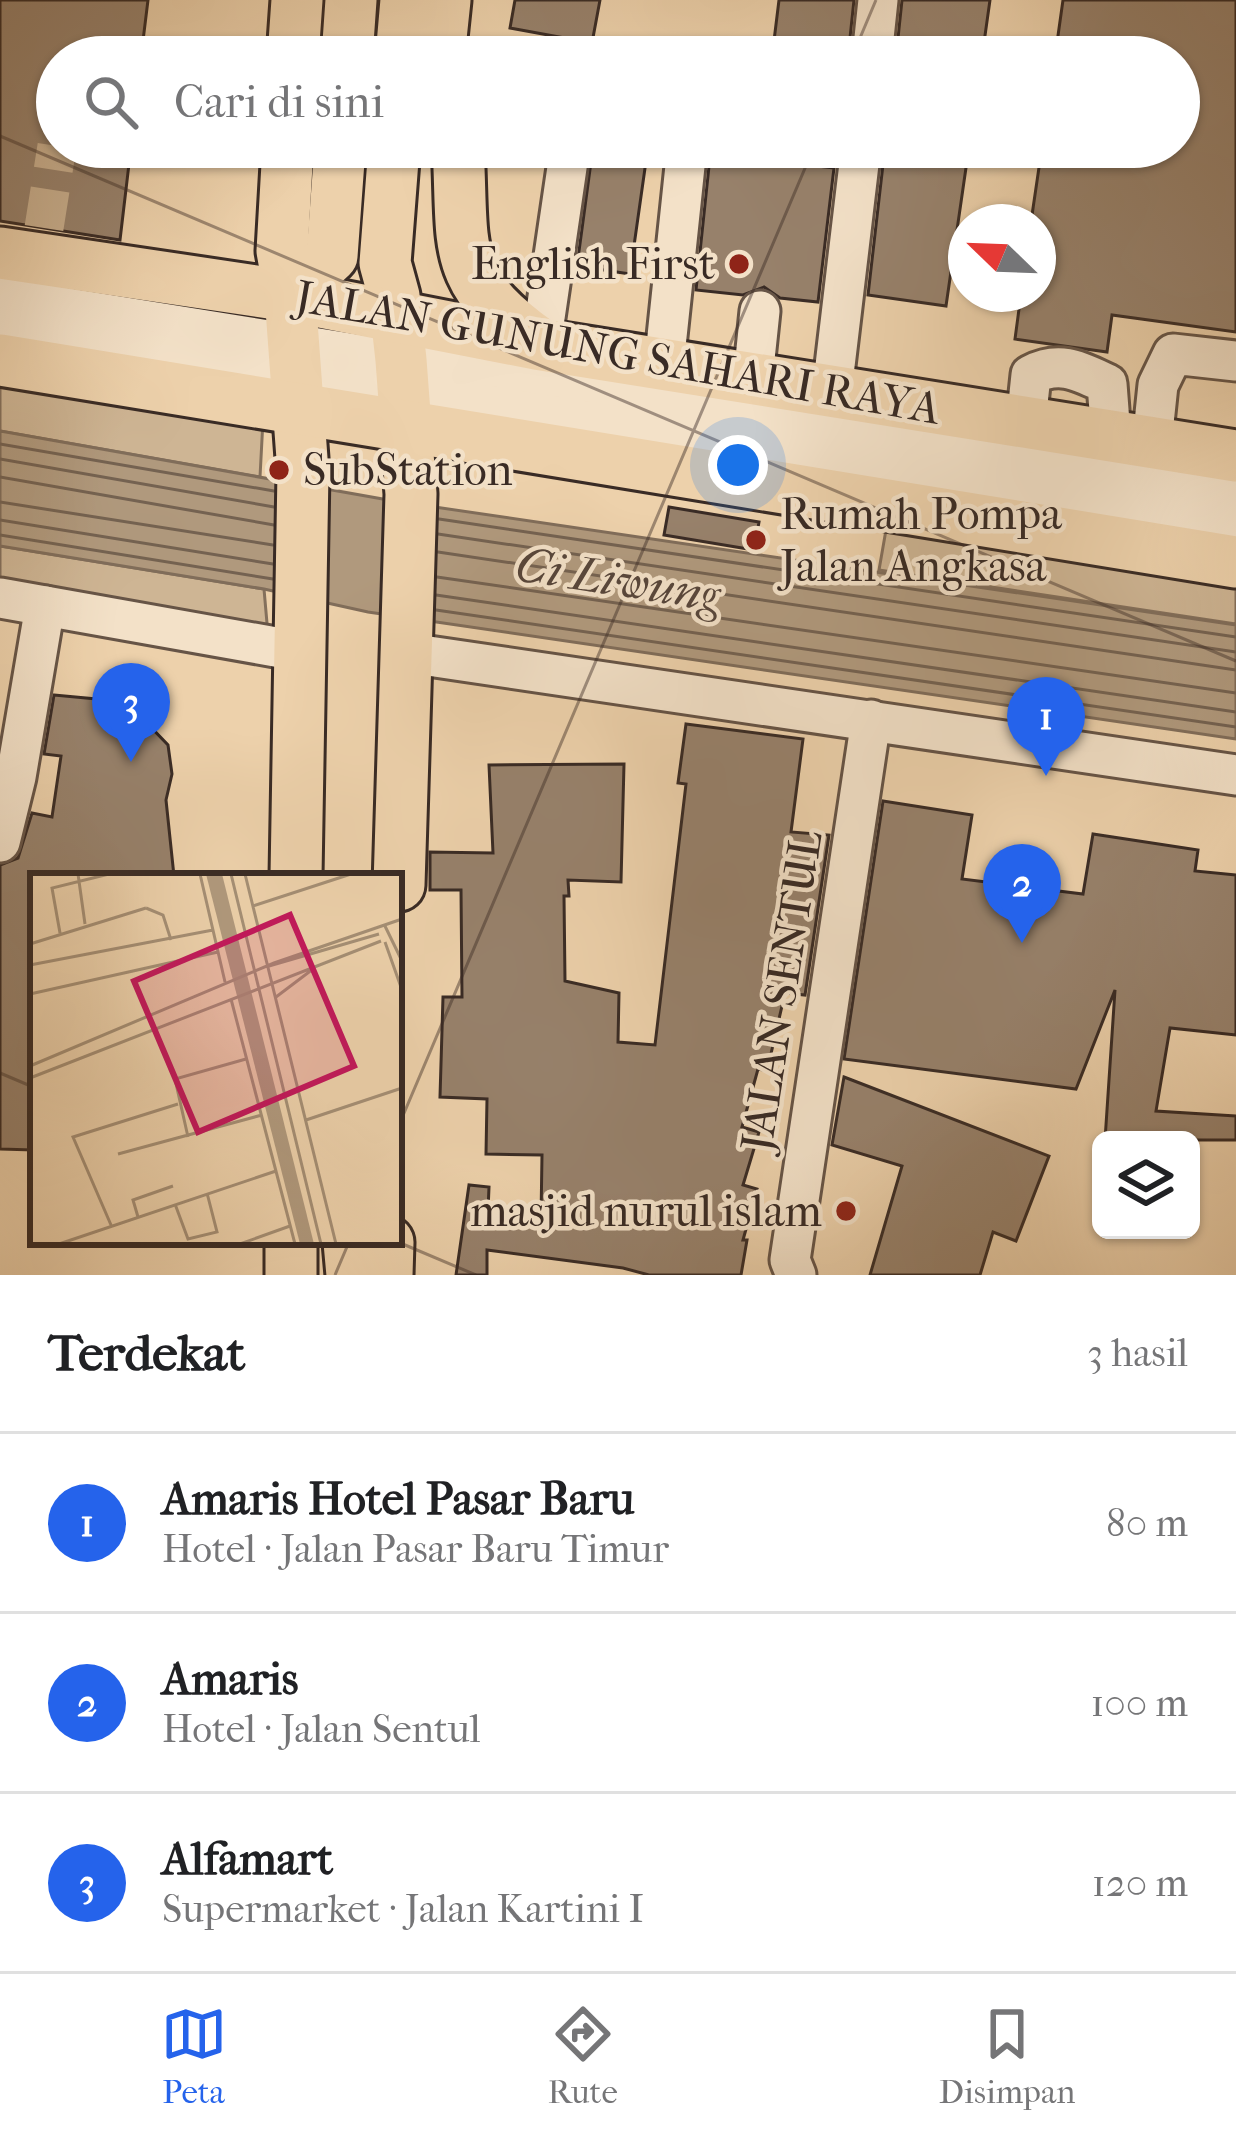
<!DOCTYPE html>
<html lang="id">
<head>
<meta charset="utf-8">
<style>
  :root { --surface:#fff; --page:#f2f2f2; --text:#202124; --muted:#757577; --line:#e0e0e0; --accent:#2563eb }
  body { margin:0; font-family:"IM FELL French Canon",serif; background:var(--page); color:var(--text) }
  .controls { position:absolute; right:36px; bottom:36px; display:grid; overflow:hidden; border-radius:18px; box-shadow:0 3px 9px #0004 }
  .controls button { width:108px; height:108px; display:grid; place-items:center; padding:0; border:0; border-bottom:3px solid var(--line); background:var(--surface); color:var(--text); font:60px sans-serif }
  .compass { position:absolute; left:948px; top:204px; width:108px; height:108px; border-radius:50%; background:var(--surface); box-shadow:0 3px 9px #0004; rotate:293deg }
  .you { position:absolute; left:738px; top:465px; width:42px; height:42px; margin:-30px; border:9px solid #fff; border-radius:50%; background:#1a73e8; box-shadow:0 0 0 18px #1a73e833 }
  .badge { display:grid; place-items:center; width:78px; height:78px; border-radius:50%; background:var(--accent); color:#fff; font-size:39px; font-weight:700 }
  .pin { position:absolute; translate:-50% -99px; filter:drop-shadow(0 3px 6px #0008) }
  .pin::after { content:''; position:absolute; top:63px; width:42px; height:36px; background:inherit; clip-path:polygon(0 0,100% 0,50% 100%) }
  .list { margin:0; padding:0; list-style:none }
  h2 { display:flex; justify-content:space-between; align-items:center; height:156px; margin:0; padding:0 48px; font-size:51px }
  h2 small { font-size:39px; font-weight:400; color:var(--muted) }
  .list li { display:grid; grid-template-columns:78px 1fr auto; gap:36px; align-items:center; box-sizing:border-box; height:180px; padding:0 48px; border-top:3px solid var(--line) }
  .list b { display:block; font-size:45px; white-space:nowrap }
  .list p { margin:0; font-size:39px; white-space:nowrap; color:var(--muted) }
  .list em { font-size:39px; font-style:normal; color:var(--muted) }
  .icon { flex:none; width:66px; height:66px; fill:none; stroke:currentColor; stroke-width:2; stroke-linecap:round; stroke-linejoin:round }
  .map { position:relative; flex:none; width:1236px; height:1275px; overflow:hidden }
  .search { position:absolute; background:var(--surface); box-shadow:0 3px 9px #0004; left:36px; right:36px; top:36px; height:132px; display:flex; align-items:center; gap:30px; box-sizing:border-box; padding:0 42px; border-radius:66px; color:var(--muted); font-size:45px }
  .sheet { height:696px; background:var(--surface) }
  nav { display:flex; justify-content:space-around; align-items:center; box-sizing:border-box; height:168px; border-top:3px solid var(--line); background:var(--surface); font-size:33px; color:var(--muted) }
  nav a { display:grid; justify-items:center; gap:6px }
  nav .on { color:var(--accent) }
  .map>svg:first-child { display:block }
</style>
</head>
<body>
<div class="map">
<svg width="1236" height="1275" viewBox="0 0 1236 1275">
  <rect width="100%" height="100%" fill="#edd1ab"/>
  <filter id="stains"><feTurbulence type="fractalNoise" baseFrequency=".00167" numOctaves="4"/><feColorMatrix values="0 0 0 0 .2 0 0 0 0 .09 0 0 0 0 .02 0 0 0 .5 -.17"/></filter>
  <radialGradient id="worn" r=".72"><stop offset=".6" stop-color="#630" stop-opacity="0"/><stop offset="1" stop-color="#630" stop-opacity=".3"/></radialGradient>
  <g fill="#ceb594" stroke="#84705c" stroke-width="3">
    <path d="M0,360l264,41 -4,76 -260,-46z"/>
    <path d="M890,507l346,56v61l-357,-54z"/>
    <path d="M0,546l264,43 5,57 -269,-48z"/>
  </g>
  <path fill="#b0997d" stroke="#806d5a" stroke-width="3" d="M0,431l394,70 842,124v114l-868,-127 -104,-23 -264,-43z"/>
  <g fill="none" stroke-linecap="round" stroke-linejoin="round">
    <g stroke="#746251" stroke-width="3">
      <path d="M0,444l274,47"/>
      <path d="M0,459l274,48"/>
      <path d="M0,477l274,48"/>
      <path d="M0,502l273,43"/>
      <path d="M439,519l797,118"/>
      <path d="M0,520l273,44"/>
      <path d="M438,534l798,118"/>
      <path d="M0,535l273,44"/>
      <path d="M438,552l798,118"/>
      <path d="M437,577l799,116"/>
      <path d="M436,595l800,117"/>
      <path d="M436,610l800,117"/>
    </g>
  </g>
  <g fill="#97816b" stroke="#392b25" stroke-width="3">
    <path d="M0,0h148l-7,57h-84v90h74l-11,93 -120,-19z"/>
    <path d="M515,0h85l-8,43 -82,-15z"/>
    <path d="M779,0h75l-6,57h-76z"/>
    <path d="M902,0h88l-8,57h-86z"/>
    <path d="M1063,0h173v332l-124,-17 -5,37 -92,-13 6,-45h17v-72h-7l11,-75h137v-90h-124z"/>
    <path d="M593,147h55l-18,127 -53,-8z"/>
    <path d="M711,147h56l-1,13 68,8 -16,134 -38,-4 -16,-11 -21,8 -47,-5z"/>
    <path d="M885,147h84l-23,159 -78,-11z"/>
    <path d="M669,507l90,15 -5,28 -90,-15z"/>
    <path d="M54,695l64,6 24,17 26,27 4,29 -6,26 8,76h-141v274l-33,-1v-284l18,-7 14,-45 20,4 9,-61 -17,-2z"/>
    <path d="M686,724l117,15 -12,93 38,3 -24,160 -20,-2 -18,78 -9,-2 -16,58 17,5 -16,53 14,4 -14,51h4l-6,35h-92l-26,-7 -136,-18v25h-31l13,-90 20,2 -1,24 53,7 1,-63 -56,-1 1,-55 -47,-2 3,-100h19l-1,-107h-31v-38l63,1 -4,-88 135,-1 -3,118 -53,-2 1,16h-5l1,85 54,12 -1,49 37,3 31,-261 -8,-1z"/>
    <path d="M883,801l89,14 -10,64 121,15 10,-60 105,16 -3,21 41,4v160l-66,-7 -14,83 80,5v24h-131l10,-150 -39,99 -232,-30z"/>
    <path d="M844,1077l205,79 -33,85 -23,-9 -13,43h-110l32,-109 -70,-21z"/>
  </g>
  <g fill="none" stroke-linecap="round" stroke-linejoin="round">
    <path stroke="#c9b090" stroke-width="39" stroke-dasharray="39 20" stroke-linecap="butt" d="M44,228l13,-82"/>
    <defs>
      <g id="minor">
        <path d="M872,57l6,-57"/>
        <path d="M0,297l1236,198"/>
        <path d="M0,327l1236,198"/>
        <path d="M541,345l29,-198"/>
        <path d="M664,365l23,-218"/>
        <path d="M753,378l7,-67"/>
        <path d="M832,391l29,-244"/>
        <path d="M1026,422l5,-47c29,-15 48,-4 76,9l4,52"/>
        <path d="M1152,442l6,-57 15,-31 63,7"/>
        <path d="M0,598l298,53"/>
        <path d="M408,653l828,122"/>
        <path d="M0,842l16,-65 29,-171"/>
        <path d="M796,1275l-6,-15 81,-540"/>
      </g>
      <g id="major">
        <path d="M293,57l4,-57"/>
        <path d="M347,57l4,-57"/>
        <path d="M401,57l5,-57"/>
        <path d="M439,57l6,-57"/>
        <path d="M288,147l-6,104 8,44 13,177 -7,404"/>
        <path d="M394,147l-9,116 9,33 7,64 10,134 -12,391"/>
        <path d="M458,147c6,101 -10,131 81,196"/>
        <path d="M0,253l290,43 246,48 700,112"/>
        <path d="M290,295l42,-39 8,-109"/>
        <path d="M0,360l1236,202"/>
        <path d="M349,1242l3,33"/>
        <path d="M291,1275v-33"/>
        <path d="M387,1275l1,-33"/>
      </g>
    </defs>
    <use href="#minor" stroke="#665446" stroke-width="45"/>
    <use href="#major" stroke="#392b25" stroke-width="57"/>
    <use href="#minor" stroke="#f3e1c8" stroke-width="39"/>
    <use href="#major" stroke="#edd1ab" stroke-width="51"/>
  </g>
  <path fill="none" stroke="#392b25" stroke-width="3" stroke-opacity="0.45" d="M852,57l24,-57M0,136l1236,525M0,1073l33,14M399,1125l415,-978M398,1242l78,33M335,1275l14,-33"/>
  <g fill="#8f2418" stroke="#f3e1c8" stroke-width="4.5">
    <circle cx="739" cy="264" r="12"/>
    <circle cx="279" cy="470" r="12"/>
    <circle cx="756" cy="540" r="12"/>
    <circle cx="846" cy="1211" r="12"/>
  </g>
  <g text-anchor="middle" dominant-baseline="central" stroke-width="9" stroke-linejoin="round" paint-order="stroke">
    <g font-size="45" fill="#392b25" stroke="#f3e1c8" text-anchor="end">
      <text x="715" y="264">English First</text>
      <text x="303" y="470" text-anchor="start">SubStation</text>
      <text x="780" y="514" text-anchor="start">Rumah Pompa<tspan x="780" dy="52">Jalan Angkasa</tspan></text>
      <text x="822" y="1211">masjid nurul islam</text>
    </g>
    <g font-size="45" fill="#392b25" stroke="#f3e1c8">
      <text transform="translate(618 353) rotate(10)">JALAN GUNUNG SAHARI RAYA</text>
      <text transform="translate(782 991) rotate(-81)">JALAN SENTUL</text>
    </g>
    <g font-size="48" font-style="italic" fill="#57463b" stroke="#f3e1c8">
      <text transform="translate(618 580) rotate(9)">Ci Liwung</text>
    </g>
  </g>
  <g transform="translate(30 873)">
    <rect width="372" height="372" fill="#edd1ab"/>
    <path d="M176,1h16l92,370h-14z" fill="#b0997d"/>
    <path fill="none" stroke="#a58f75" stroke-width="3" d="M48,1l7,50M170,1l25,108M201,1l90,370M215,1l91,370M223,33l98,-32M116,35l17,7 8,25M354,51l18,37M30,60l-8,-45 57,-14M355,69l17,48M0,71l116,-36M0,92l183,-35M239,93l110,-32M0,121l188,-42M246,124l37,-28M201,126l64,245M0,193l244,-103 128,-44M0,205l351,-137M276,247l96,-32M158,264l-13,-58 71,-20M88,281l144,-39M145,331l13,35 29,-7 -10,-39M108,344l-5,-17 40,-14M81,352l-38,-88 105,-33M29,371l217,-73M210,371l50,-18"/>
    <path fill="#c2185b" fill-opacity="0.15" stroke="#c2185b" stroke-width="6" d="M260,42l64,151 -156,66 -64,-151z"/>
    <rect width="372" height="372" fill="none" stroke="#392b25" stroke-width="6"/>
  </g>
  <rect width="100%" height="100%" filter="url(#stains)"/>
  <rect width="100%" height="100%" fill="url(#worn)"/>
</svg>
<div class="controls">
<button><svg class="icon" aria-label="layers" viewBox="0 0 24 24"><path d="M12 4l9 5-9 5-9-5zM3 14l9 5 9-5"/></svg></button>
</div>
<svg class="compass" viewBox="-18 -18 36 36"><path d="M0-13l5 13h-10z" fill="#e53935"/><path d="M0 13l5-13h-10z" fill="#757577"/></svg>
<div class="you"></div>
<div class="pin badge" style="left:1046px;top:776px">1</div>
<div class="pin badge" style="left:1022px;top:943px">2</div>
<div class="pin badge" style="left:131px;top:762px">3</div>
<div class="search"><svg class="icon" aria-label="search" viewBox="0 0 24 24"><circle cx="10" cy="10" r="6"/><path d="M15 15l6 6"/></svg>Cari di sini</div>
</div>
<section class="sheet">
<h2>Terdekat<small>3 hasil</small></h2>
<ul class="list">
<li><span class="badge">1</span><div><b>Amaris Hotel Pasar Baru</b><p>Hotel · Jalan Pasar Baru Timur</p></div><em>80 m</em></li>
<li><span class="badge">2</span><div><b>Amaris</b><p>Hotel · Jalan Sentul</p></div><em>100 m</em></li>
<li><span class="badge">3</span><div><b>Alfamart</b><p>Supermarket · Jalan Kartini I</p></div><em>120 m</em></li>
</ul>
</section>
<nav>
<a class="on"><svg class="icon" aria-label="map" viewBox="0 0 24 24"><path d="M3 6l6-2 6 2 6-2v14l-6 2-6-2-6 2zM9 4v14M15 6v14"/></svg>Peta</a>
<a><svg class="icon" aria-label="directions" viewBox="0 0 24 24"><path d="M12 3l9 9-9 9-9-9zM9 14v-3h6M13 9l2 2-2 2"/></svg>Rute</a>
<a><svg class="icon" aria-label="saved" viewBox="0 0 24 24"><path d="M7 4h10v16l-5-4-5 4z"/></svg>Disimpan</a>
</nav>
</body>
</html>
